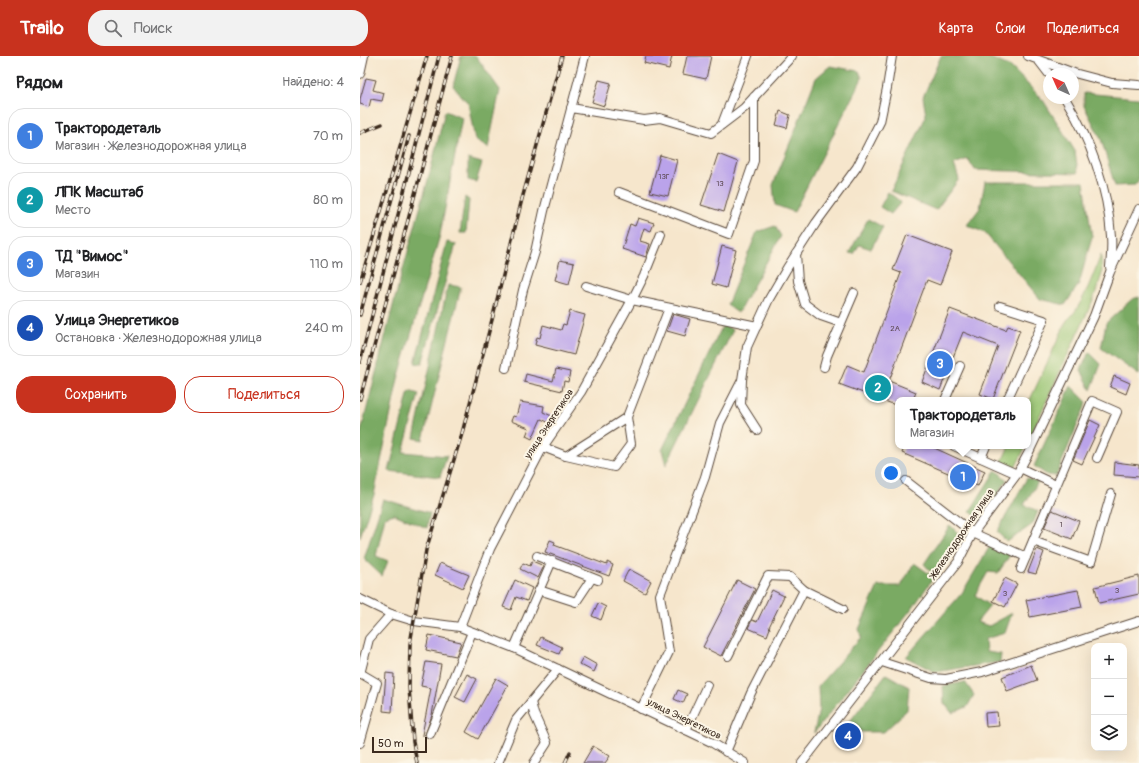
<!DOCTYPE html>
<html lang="ru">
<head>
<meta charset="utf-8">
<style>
  :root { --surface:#fff; --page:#f2f2f2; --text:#202124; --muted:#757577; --line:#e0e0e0; --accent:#c8321e }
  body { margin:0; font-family:Pangolin,sans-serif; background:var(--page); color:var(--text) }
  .controls { position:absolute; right:12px; bottom:12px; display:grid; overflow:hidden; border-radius:8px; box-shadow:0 4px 16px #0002 }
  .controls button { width:36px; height:36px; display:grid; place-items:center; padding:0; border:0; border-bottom:1px solid var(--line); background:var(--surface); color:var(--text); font:20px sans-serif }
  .compass { position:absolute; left:683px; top:12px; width:36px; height:36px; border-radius:50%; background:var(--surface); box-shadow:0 4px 16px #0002; rotate:315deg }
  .scale { position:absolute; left:12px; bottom:10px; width:55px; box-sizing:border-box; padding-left:4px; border:2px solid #3b2a1e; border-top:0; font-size:11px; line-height:14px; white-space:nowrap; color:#3b2a1e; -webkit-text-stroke:3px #fcf5e5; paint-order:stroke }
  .you { position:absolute; left:531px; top:417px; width:14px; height:14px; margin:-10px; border:3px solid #fff; border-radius:50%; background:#1a73e8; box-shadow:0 0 0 6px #1a73e833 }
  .badge { display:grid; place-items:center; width:26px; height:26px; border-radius:50%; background:var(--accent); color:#fff; font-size:13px; font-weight:700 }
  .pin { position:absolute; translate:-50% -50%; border:2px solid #fff; box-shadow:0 1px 4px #0006 }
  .popup { position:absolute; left:535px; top:341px; width:136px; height:52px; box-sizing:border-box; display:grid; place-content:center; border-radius:8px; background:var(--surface); filter:drop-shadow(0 1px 3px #0005); font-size:13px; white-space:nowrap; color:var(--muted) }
  .popup b { font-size:15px; color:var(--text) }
  .popup::after { content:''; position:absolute; left:50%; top:100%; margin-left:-8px; border:8px solid transparent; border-top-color:var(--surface) }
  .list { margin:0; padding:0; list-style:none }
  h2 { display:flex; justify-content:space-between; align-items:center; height:52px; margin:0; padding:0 16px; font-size:17px }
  h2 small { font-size:13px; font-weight:400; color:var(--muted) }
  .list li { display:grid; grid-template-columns:26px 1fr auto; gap:12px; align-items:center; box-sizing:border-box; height:56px; margin:0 8px 8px; padding:0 8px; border:1px solid var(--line); border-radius:16px }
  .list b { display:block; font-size:15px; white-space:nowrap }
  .list p { margin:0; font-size:13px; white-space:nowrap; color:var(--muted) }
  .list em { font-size:13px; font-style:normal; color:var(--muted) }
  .actions { display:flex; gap:8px; padding:12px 16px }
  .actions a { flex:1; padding:9px 0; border:1px solid var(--accent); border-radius:16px; text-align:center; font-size:14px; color:var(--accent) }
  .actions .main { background:var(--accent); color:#fff }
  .icon { flex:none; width:22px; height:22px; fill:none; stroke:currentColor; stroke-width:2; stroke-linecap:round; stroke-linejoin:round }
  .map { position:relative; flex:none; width:779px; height:707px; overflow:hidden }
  header { display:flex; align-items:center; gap:24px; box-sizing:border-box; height:56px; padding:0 20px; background:var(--accent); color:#fff }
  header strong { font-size:19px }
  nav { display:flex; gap:22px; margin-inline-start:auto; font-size:14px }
  .search { width:280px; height:36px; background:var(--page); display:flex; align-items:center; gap:10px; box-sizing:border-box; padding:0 14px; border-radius:16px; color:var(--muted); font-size:15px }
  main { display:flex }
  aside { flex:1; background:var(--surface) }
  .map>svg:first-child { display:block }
</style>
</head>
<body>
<header>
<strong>Trailo</strong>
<div class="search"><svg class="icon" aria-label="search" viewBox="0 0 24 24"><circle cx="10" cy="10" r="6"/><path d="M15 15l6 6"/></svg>Поиск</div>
<nav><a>Карта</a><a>Слои</a><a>Поделиться</a></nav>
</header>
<main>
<aside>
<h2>Рядом<small>Найдено: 4</small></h2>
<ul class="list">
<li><span class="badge" style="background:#3f7fe0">1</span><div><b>Трактородеталь</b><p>Магазин · Железнодорожная улица</p></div><em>70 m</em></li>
<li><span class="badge" style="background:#0f9aa8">2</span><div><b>ЛПК Масштаб</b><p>Место</p></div><em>80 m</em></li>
<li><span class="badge" style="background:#3f7fe0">3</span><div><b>ТД &quot;Вимос&quot;</b><p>Магазин</p></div><em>110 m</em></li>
<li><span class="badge" style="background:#1a4fb4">4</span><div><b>Улица Энергетиков</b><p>Остановка · Железнодорожная улица</p></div><em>240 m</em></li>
</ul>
<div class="actions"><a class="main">Сохранить</a><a>Поделиться</a></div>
</aside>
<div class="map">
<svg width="779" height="707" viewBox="0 0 779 707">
  <rect width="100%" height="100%" fill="#fcf5e5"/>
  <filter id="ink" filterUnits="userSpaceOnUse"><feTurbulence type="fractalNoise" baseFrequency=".025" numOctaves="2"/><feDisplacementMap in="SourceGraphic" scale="8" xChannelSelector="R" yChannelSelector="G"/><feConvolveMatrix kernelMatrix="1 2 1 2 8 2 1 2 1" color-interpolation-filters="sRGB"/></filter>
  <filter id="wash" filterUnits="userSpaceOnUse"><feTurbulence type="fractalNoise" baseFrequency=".012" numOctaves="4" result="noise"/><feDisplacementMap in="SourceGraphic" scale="16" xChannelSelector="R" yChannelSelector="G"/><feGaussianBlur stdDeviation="0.9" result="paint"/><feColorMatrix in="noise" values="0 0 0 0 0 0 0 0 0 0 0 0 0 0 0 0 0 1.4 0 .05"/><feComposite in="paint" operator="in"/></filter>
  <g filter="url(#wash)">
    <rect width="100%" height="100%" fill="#f6e6cc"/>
    <g fill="#98c472" stroke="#6a7748">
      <path d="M741,199l1,19 -9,26 -65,141v-37l39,-84c14,-10 27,-48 34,-65z"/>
      <path d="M649,390h17l-10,20 -4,3 -13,-1z"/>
    </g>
    <g fill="#7aaa64" stroke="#5a6a41">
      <path d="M101,0h15l24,34 -12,58 -13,-8 -7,-37 -15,-17z"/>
      <path d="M581,0h45l25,11 32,33 32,51 3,22 -103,-3 -7,-11 -14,5 5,15 -23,31 -45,-19 35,-75 -3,-19z"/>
      <path d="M470,10l29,5 3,7 -68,134 -19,-7 -2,-20 43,-107z"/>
      <path d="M724,37l54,5 1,1v81l-4,5 -20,1 -14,-47 -17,-33z"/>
      <path d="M85,55l17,7 -22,117 -42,144 -24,116 -14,42v-102l35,-137 34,-122z"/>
      <path d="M108,103l14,4 -6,19 -8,-2z"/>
      <path d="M625,126h99l8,55 -13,47 -14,21 -25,-6 -55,-66 -18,-8 13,-17z"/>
      <path d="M528,136l13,10 -10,12 -11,-7z"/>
      <path d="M105,141l4,3 -3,33h-6z"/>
      <path d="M508,163l15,8 -12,22 -12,-4 -5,9 -5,-1z"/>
      <path d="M415,170l6,10 -43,77 -11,-8 30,-73z"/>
      <path d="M87,186l9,2 -34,120 -7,-1z"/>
      <path d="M88,229l13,2 -38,153 -9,-2z"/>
      <path d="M779,241v78l-38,-27 5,-25 26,-24z"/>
      <path d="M363,269l10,5 -67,135 -4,-15z"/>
      <path d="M729,296l12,12 -10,26 -10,-20z"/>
      <path d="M711,330l16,16 -31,74 -9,-1 -13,-9z"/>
      <path d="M49,335l10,3 -16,58 44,4 -7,21 -51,-6z"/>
      <path d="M636,414l11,10 -27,41 -10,-10z"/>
      <path d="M667,422l11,4 -14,23 14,6 -5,13 -26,18 -10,-10z"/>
      <path d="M23,443l47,14 -3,15 -33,-14 -9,3 -9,39 12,5 -6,15 -18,-17z"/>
      <path d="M590,469l13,13 -28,38 -11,-12z"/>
      <path d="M633,485l17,14 -12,18 -10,-1 -13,23 15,11 -13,16 12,4 23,-13 -7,20 -20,6 1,13 15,2 -1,8 -65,10 -29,-15 56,-64z"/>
      <path d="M554,507l20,14 -18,26 -102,130 5,-24 -1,-23 43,-49 -2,-8 19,-43h23z"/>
      <path d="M526,618l23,13 -2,23 -23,22h-22l-15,-7z"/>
      <path d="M605,626l9,13 -7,12 -15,6 -8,-10 -1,-17z"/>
    </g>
    <g id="blocks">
      <g fill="#baa3ea">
        <path d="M286,0h26l-3,13 -25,-6z"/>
        <path d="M327,0h24l-5,23 -23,-5z"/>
        <path d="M6,22l10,2 -3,10 11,3 -2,8 -11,-2 -2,8 -9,-3v-5z"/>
        <path d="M239,24l12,3 -7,23 -12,-4z"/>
        <path d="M420,55l10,4 -3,13 -11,-3z"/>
        <path d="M358,98l20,8 -14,50 -23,-7z"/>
        <path d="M300,99l17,5 -9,36 -18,-4z"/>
        <path d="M278,162l16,5 -3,8 -7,-3 -4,13 10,3 -4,13 -24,-8 8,-25 5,2z"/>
        <path d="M547,179l45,17 -12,33 -13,-5 -38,101 27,11 -3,8h-15v6l-59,-22 8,-19 17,7 37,-99 -8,-3z"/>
        <path d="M362,190l14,4 -10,38 -14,-4z"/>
        <path d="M200,204l14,3 -5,21 -14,-4z"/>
        <path d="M590,253l56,21 2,-4 12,4 -27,69 -13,-5 18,-48 -35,-14 -23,58 -18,-8z"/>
        <path d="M210,255l15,4 -11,40 -39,-10 2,-8 3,1 3,-13 18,5 2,-6 3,1z"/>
        <path d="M313,258l17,5 -5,17 -18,-5z"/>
        <path d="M196,313l14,3 -2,10 -4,-1 -2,10 -38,-9 2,-8 27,7z"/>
        <path d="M754,320l16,7 -4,11 -16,-7z"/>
        <path d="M160,346l24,4 -1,6 11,5 -2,7 -11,-5 -9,20 -6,-3 3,-8 -18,-7 2,-5 3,1z"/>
        <path d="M730,364l10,5 -18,39 -9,-4z"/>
        <path d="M545,390h25l55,25 -7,15 -76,-33z"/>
        <path d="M755,406l24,3v12l-25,-2z"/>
        <path d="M692,454l27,11 -7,18 -28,-11z"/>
        <path d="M190,484l5,2 -1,3 53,20v-3l6,3 -4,11 -64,-24z"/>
        <path d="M677,493l7,3 -8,22 -8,-2z"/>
        <path d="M172,505l12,5 -6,12 -18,-9 3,-6 7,3z"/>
        <path d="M80,507l29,12 -6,13 -28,-13z"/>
        <path d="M269,513l22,12 -6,12 -22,-12z"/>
        <path d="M779,520v18l-40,9 -4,-16z"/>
        <path d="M645,522l12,6 -12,23 -12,-6z"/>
        <path d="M155,524l17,8 -5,13 -11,-4 -5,13 -8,-3z"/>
        <path d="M377,524l18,9 -34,67 -18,-9z"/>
        <path d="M412,534l12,6 -15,31 1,1 -3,8 -19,-8 4,-8 5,2z"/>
        <path d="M718,534l4,17 -52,10 -4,-17z"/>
        <path d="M238,547l8,4 -5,13 -9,-4z"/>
        <path d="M69,579l32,7 -5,14 -30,-6z"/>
        <path d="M181,581l21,10 -3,7 -22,-9z"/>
        <path d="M223,601l14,8 -3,7 -15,-8z"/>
        <path d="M66,606l15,2 -9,51 -7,20h-3l9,-47 -10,-2z"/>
        <path d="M671,609l6,15 -30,11 -5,-14z"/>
        <path d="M26,617l8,1 -2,38 -9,-1z"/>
        <path d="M107,618l10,5 -12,23 -10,-5z"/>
        <path d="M136,622l12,7 -30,54 -12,-7z"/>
        <path d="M318,634l9,4 -4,9 -9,-4z"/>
        <path d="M637,656l2,14 -13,1 -1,-14z"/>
        <path d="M233,690l17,10 -5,7h-22z"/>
      </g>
    </g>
  </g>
  <g filter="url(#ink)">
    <use href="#blocks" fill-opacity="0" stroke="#574638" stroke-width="1"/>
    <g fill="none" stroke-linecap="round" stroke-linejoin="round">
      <defs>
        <g id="minor">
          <path d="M668,0l46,17 38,10 27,2"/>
          <path d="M679,5l10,13"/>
          <path d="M0,18l4,-18"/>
          <path d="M705,42c25,41 43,90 46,138 1,10 0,21 -1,31"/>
          <path d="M211,52l73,12 16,-2 51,15 33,-25 48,-52"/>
          <path d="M362,68l26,-68"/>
          <path d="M259,136l110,42 25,-73v-64"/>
          <path d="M436,198l2,27 7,23 16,12 20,7"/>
          <path d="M226,230l46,14 125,26"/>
          <path d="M640,250l44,14 -37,80"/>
          <path d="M464,311l3,-11 27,-63"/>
          <path d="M146,312l17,-78 12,-38 9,-41 41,-155"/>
          <path d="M585,344l15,-34"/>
          <path d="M397,374l-16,-25 1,-25 5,-33 22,-48 18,-31 29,-45 41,-56 23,-45 7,-34 5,-32"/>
          <path d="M594,390l63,28"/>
          <path d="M183,391l23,9 61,-39 42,-109"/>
          <path d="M206,400l48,11 17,-23 -4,-27"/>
          <path d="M621,402l5,-12"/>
          <path d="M660,412l36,17"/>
          <path d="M546,425l67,52 53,24"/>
          <path d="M673,485l58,21 20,-68"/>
          <path d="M177,500l61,24"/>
          <path d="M661,513l71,-168 25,11 -20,46"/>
          <path d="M179,534l37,12 16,-24"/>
          <path d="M444,534l39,19"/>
          <path d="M0,543l31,15 23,7 46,6 54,21 197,94 34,21"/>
          <path d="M100,571l30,-78 53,-102 38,-55 51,-92 12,-24 17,-42"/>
          <path d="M154,592l38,-87"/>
          <path d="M522,606l49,16 15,1 36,-7 157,-51"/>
          <path d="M0,618l9,-35 22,-25"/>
          <path d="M171,646l3,12 13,29 -13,20"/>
          <path d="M281,653l28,-57 -9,-57 45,-118 15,-54 21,-41"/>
          <path d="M326,674l21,-45"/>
          <path d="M70,678l42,-102"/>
          <path d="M0,687l17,-60 -17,-10"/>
          <path d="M366,696l25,-59 53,-103 -14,-13 -22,-1 -40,80"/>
          <path d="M138,707l18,-43 42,-51"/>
          <path d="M442,707l156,-201 15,-29 44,-59 12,-22 65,-136 16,-44 29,-63"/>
        </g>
      </defs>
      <use href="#minor" stroke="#574638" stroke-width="10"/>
      <use href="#minor" stroke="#fff" stroke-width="8"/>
      <defs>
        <g id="rail">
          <path d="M0,77l22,-9"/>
          <path d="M0,226l67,-226"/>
          <path d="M0,259l49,-179"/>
          <path d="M0,306l79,-306"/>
          <path d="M0,343l92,-343"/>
          <path d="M57,707l-4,-21 -4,-55 1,-43 16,-94 35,-113 32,-121 29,-117 40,-143"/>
          <path d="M205,707l5,-11"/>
        </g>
      </defs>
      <use href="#rail" stroke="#3b2a1e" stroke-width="3.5"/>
      <use href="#rail" stroke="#fcf5e5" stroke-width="2" stroke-dasharray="6" stroke-linecap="butt"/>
    </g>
  </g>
  <g text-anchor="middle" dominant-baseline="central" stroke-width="4" stroke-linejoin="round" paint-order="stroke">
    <g font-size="8" fill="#5b4851">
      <text x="304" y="120">13Г</text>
      <text x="360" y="127">13</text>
      <text x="535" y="272">2А</text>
      <text x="701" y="468">1</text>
      <text x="757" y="534">3</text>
      <text x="645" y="537">3</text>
    </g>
    <g font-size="10" fill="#3b2a1e" stroke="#fcf5e5">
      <text transform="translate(189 368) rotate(-57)">улица Энергетиков</text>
      <text transform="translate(602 478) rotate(-56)">Железнодорожная улица</text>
      <text transform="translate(324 663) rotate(26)">улица Энергетиков</text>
    </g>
  </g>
</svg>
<div class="controls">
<button>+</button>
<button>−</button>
<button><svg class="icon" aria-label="layers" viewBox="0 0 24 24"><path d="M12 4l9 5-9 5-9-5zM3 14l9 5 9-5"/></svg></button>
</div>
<svg class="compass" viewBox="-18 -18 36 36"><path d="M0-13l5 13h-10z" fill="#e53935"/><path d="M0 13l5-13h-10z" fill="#757577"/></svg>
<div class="scale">50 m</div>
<div class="you"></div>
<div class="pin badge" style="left:603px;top:421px;background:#3f7fe0">1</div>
<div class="popup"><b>Трактородеталь</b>Магазин</div>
<div class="pin badge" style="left:518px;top:332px;background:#0f9aa8">2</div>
<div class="pin badge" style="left:580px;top:308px;background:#3f7fe0">3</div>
<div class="pin badge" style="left:488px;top:680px;background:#1a4fb4">4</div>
</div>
</main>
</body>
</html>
